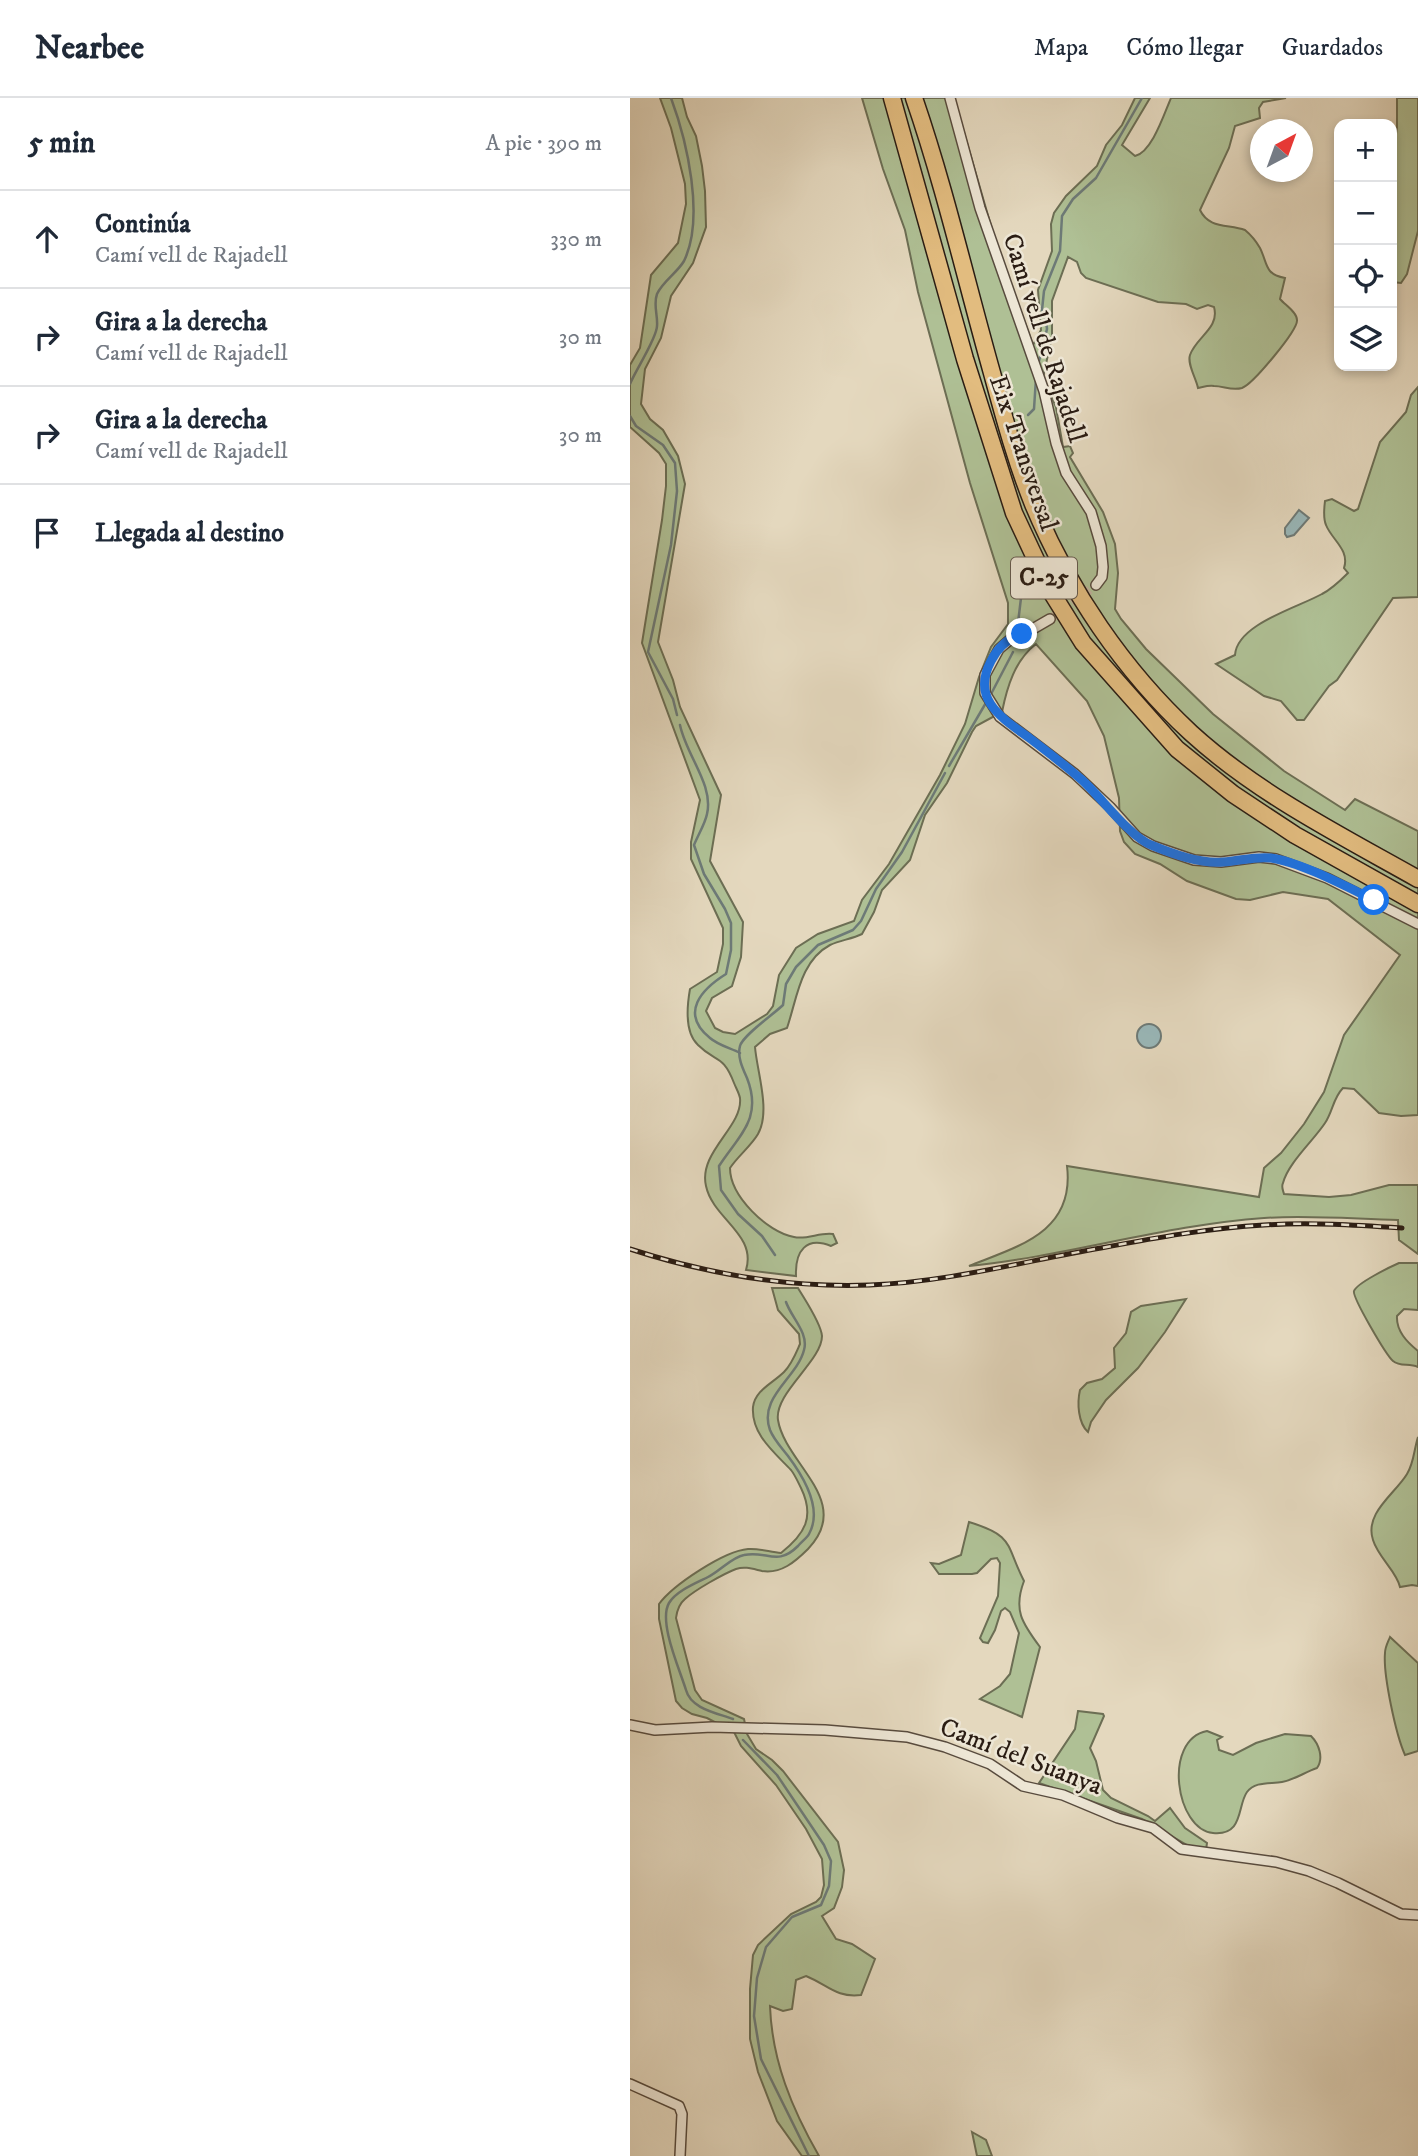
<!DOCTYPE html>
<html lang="es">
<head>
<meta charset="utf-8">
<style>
  :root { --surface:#fff; --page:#f6f6f7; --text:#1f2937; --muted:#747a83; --line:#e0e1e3 }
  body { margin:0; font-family:"IM FELL DW Pica",serif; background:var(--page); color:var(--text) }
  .controls { position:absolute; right:21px; top:21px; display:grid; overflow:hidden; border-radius:14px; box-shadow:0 4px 10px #0003 }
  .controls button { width:63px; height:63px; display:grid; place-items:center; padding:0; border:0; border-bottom:2px solid var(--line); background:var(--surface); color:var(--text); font:35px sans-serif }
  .compass { position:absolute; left:620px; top:21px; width:63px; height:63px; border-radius:50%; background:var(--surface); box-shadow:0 4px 10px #0003; rotate:41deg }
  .stop { position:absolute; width:21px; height:21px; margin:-16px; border:5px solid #1a73e8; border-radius:50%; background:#fff }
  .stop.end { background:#1a73e8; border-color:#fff; box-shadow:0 2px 7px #0008 }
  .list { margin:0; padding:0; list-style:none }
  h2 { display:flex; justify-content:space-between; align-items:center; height:91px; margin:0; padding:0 28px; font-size:30px }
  h2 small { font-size:23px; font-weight:400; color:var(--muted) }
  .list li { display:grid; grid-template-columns:46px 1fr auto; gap:21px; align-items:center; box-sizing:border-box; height:98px; padding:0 28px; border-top:2px solid var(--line) }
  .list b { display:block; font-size:26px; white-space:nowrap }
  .list p { margin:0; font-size:23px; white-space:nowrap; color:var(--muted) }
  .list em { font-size:23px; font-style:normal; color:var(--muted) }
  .icon { flex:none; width:38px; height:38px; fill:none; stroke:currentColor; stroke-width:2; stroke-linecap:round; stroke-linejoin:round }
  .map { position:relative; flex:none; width:788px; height:2058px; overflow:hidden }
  header { display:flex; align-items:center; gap:42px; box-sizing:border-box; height:98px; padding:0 35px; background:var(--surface); border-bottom:2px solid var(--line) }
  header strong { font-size:33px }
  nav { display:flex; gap:38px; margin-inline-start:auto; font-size:24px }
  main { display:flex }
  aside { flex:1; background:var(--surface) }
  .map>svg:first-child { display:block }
</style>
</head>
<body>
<header>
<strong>Nearbee</strong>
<nav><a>Mapa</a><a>Cómo llegar</a><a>Guardados</a></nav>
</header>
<main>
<aside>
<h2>5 min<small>A pie · 390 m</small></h2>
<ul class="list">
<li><svg class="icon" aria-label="ahead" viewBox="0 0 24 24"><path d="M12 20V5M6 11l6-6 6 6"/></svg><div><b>Continúa</b><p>Camí vell de Rajadell</p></div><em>330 m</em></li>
<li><svg class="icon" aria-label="right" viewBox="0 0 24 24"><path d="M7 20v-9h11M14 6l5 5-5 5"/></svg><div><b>Gira a la derecha</b><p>Camí vell de Rajadell</p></div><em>30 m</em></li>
<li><svg class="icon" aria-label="right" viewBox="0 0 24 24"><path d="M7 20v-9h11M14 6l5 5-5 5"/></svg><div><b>Gira a la derecha</b><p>Camí vell de Rajadell</p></div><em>30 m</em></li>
<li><svg class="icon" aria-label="arrive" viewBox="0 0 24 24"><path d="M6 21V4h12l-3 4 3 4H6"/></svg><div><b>Llegada al destino</b></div></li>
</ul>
</aside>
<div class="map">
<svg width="788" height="2058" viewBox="0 0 788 2058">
  <rect width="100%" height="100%" fill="#e4d8be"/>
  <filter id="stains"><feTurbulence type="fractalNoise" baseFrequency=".00286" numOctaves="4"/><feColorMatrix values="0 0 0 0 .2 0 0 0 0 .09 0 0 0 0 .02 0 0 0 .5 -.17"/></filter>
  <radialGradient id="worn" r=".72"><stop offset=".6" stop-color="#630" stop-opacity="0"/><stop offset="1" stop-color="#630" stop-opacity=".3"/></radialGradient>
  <g fill="#afc095" stroke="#6c6e54" stroke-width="2">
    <path d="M30,0h22l5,19 9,19 6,30 3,25 1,36 -13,36 -22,33 -10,42 -16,31 -4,35 9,15 13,11 15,26 7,28 -27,158 15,38 7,27 41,88 -11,66 33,61 -2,35 -9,29 -20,12 -6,13 9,17 8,4 12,2 32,-20 6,-8 6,-31 17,-27 22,-14 36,-13 8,-21 27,-36 51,-89 25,-51 14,-47 12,-30 17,-23v-21l-38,-120 -52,-191 -13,-62 -22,-61 -21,-71h92l42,145 37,102 8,-15 -3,-40 14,-39 -1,-27 3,-11 12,-17 31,-30 9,-21 16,-20 13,-27h15l-28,47 13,11c17,-4 29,-42 36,-58h115l-23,4 -4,6 1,10 -25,8 -6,22 -29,62c9,19 28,14 45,20 6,5 11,11 15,18 8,16 4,26 25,30l-5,21c5,6 17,13 17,21 1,10 -44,64 -55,68 -11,3 -18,-2 -28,-2 -5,-1 -11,1 -16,2 -2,-10 -11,-24 -8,-33 6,-18 30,-27 24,-48l-6,-2 -11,4 -11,-5 -28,-2 -72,-24 -5,-5 -4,-11 -9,-5 -16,44v35l-9,42 13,29 7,40 7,-1 3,7 -3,4 33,55 12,32 3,29 -3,36 6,10 25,30 67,65 71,57 61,39 10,-11 63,32v284l-17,1 -22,-3 -25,-24 -11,-1c-10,10 -10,23 -18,35 -11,17 -37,40 -42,60 -2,4 0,7 1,11l45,3 22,-2 38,-10h29v69l-19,-14 -1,-20c-44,-1 -89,-5 -134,-2 -99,7 -196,38 -295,48 50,-20 106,-34 98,-100l192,31 5,-29 17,-15 23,-29 20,-32 20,-57 56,-80 -72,-56 -45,-7 -33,8 -14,-1 -49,-18 -27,-17 -25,-10 -11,-12 -4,-11 -1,-33 -15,-62 -17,-35 -51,-57c-21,16 -29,43 -34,68l-26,14 -4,6 -25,51 -22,32 -15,45 -28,30 -8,22 -12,22c-10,5 -21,6 -32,11 -30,16 -33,54 -43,83l-17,6 -15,13c2,25 16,64 3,87 -7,12 -20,22 -28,34 0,28 37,64 64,69 13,3 26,-5 39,-3l4,9 -6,3c-25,-10 -36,5 -35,30l-50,-6c11,-36 -33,-51 -40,-84 -8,-34 37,-59 34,-88 -1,-5 -4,-10 -6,-15 -11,-29 -18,-20 -36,-38 -14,-13 -11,-39 -8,-56l27,-17 6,-28v-16l-32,-69v-17l9,-42 -58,-157 20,-123 4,-34v-22l-7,-11 -29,-26v-62l10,-17 11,-73 27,-32 8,-39 -1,-20 -14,-56z"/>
    <path d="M767,0h21v133l-11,43 -6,9 -9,-1v-122l5,-32z"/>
    <path d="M788,289v210l-25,1 -56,82 -8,6 -25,34h-7l-16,-19 -17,-5 -48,-32 19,-9c2,-31 64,-48 87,-61 10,-5 18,-13 26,-21l-4,-5c6,-18 -12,-28 -18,-43 -3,-7 -2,-16 -1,-24l7,-2 22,12 4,-2 22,-67 26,-30 5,-17z"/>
    <path d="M769,1165h19v47l-14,-1 -7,7c-1,15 10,26 21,35v16c-9,-4 -18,0 -25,-6 -7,-6 -41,-64 -39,-70 3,-8 36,-24 45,-28z"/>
    <path d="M142,1190h26c7,12 23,35 24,48 0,25 -48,57 -44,84 7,44 76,81 30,129 -13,13 -27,25 -46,22 -9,-2 -17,-5 -26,-2 -13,5 -41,21 -51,30 -6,5 -8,11 -9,19l19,72 7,10 42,19 3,15 9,15 16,11 11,11 55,71 6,28 -2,17 -8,21 -12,8 14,23 16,5 23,15 -14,36c-25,3 -33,-10 -55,-19l-10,4 -4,29 -9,2 -13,-5c2,55 22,103 49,150h-17l-25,-35 -19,-49 -8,-33v-50l3,-34 5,-10 33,-31 25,-12 5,-5 3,-12 -2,-26 -16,-30 -30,-44 -35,-39 -7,-14 -27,-14 -15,-4 -10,-6 -6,-7 -17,-82v-15c14,-19 65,-53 89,-55 10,-1 22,3 33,4 24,-19 34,-36 20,-65 -3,-6 -6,-13 -10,-18 -17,-18 -40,-36 -38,-63 2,-17 20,-24 31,-35 8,-8 12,-19 16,-28l-1,-10 -21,-24z"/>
    <path d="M556,1201l-21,33 -27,36 -32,32 -15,22 -3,10c-10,-9 -11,-29 -8,-42l7,-7 15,-4 13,-11 -1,-20 12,-15 5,-21 10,-6z"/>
    <path d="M788,1339v149l-6,-1 -12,2c-3,-15 -22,-30 -27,-47 -9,-27 22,-46 34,-66 7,-11 7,-25 11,-37z"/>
    <path d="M339,1424c46,14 36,22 55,59 -11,29 -2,42 16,66l-18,70 -42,-18 20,-13 10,-12 9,-41 -9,-21 -5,-4 -4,3 -6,19 -7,13 -5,-1 -3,-4 18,-42 2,-33 -3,-5 -6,1 -14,14 -5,1h-33l-8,-11 8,1 22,-9z"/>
    <path d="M760,1539l28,26v88l-13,4c-9,-20 -22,-80 -20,-102 0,-6 3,-11 5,-16z"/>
    <path d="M448,1613l25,3 1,2 -14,32 6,13 7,29 8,8 37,18 7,5 15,-13 15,20 22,15 -1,7 -19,-5 -45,-26 -103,-36 36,-54z"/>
    <path d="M577,1633l15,6 -5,3 2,10 14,5 23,-12 29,-9 26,2c8,8 13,22 6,32 -12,4 -23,12 -35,14 -12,2 -27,-1 -35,10 -10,14 -3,44 -34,41 -37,-3 -51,-93 -6,-102z"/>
    <path d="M342,2034l14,8 6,16h-15z"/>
  </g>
  <g fill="#99b8ba" stroke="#6d7a77" stroke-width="2">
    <path d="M669,412l10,8 -15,17 -7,2 -2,-3v-6z"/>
    <circle cx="519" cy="938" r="12"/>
  </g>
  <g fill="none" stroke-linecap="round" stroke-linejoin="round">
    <g stroke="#6d7a77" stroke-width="2.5">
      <path d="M408,267l9,-36 -1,-9 -4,-10 2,-19 16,-40 2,-35 11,-17 23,-21 46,-80"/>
      <path d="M0,286c5,-13 27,-46 27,-58 1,-11 -4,-21 0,-32 6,-13 20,-21 27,-33 21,-43 3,-120 -13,-163"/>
      <path d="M398,317l6,-6 2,-31"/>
      <path d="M0,318l6,10 27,19 12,18 2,28 -6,54 -23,107 25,47 4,16"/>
      <path d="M388,525l3,-25"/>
      <path d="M360,598l23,-44"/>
      <path d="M50,627c6,30 34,60 27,89 -2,10 -9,21 -13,31l10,29 21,35 6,14v27l-5,24c-24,15 -47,39 -16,64 8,7 20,10 30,15"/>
      <path d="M319,668l38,-65"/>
      <path d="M145,1157l-13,-19 -24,-22 -17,-24 -2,-24c20,-31 44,-47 28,-88 -4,-9 -10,-21 -7,-32 3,-11 34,-32 43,-41l3,-21 10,-17 22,-22 35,-15 8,-9 15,-32 26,-37 43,-79"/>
      <path d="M103,1621c-16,-6 -42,-10 -47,-29 -6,-20 -28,-68 -17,-87 7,-12 27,-20 39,-26 12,-6 24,-20 36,-22 23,-5 33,12 54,-9 3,-4 9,-8 11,-12 14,-25 -6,-58 -21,-78 -6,-8 -14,-16 -18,-26 -12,-33 27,-52 34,-80 5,-17 -13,-33 -18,-48"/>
      <path d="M113,1642l34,35 47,70 7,16 -2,25 -8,19 -29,12 -26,30 -9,31 -3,38 7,43 48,97"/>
    </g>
    <path stroke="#bfb29c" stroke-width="9" stroke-dasharray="9 4.5" stroke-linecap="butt" d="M420,521l46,-34"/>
    <defs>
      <g id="minor">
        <path d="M320,0l30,110 64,183 12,52 10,30 25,39 10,34 2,21 -1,10 -6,8"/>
        <path d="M420,521l-19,11 -18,7 -14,12 -14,26v18l15,24 75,57 35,33 27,30 16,9 41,14 27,2 38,-5 17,2 51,19 91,46"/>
        <path d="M0,1627l25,5 57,-3 113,3 82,7 38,10 45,17 33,22 40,9 55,23 35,10 28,21 95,13 33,9 29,12 63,31 17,1"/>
        <path d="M0,1986l49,22 3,8 -2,42"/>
      </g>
      <g id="motorway">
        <path d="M262,0l73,261 49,154 36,77 33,53 94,106 56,45 62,41 123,69"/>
        <path d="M284,0c31,90 52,183 78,275 12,44 24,89 41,131 36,86 90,166 158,229 67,61 149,102 227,146"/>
      </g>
    </defs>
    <use href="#minor" stroke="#584b3e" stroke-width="12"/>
    <use href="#motorway" stroke="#2a1c13" stroke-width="19"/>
    <use href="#minor" stroke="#ede6d5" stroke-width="9"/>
    <use href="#motorway" stroke="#e2bc7f" stroke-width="16"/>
    <defs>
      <path id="rail" d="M0,1151c77,25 160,39 240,36 78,-3 155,-24 231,-37 54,-10 108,-20 163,-23 46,-3 92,0 138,3"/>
    </defs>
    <use href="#rail" stroke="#2a1c13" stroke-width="5"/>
    <use href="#rail" stroke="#ede6d5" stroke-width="2.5" stroke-dasharray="8" stroke-linecap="butt"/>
  </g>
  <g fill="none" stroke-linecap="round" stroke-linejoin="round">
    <path stroke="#1a73e8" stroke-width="9" d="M392,536c-14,4 -24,13 -31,27 -21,40 13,58 41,79 17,13 34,26 50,40 19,17 48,57 69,65 22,9 49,19 72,17 17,-1 32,-6 48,-4 29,4 76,29 103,42"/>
  </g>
  <g text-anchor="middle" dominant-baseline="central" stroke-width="5" stroke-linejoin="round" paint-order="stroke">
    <rect fill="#ede6d5" stroke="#64594d" stroke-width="2" x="381" y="459.5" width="66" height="41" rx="5"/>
    <g font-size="24" font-weight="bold" fill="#2a1c13">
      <text x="414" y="480">C-25</text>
    </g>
    <g font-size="26" fill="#2a1c13" stroke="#ede6d5">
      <text transform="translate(414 240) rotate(72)">Camí vell de Rajadell</text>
      <text transform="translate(393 355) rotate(71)">Eix Transversal</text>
      <text transform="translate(391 1659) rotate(21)">Camí del Suanya</text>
    </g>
  </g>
  <rect width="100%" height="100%" filter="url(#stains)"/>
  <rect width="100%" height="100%" fill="url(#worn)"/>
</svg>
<div class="controls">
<button>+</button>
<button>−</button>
<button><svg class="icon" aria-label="locate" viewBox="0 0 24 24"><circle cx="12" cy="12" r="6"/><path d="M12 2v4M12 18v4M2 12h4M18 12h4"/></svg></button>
<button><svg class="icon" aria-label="layers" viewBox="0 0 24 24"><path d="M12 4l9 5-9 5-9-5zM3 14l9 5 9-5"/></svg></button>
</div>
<svg class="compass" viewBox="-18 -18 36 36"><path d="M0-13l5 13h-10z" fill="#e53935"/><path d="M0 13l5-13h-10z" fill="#747a83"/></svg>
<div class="stop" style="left:744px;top:802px"></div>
<div class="stop end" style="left:392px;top:536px"></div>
</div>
</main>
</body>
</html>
